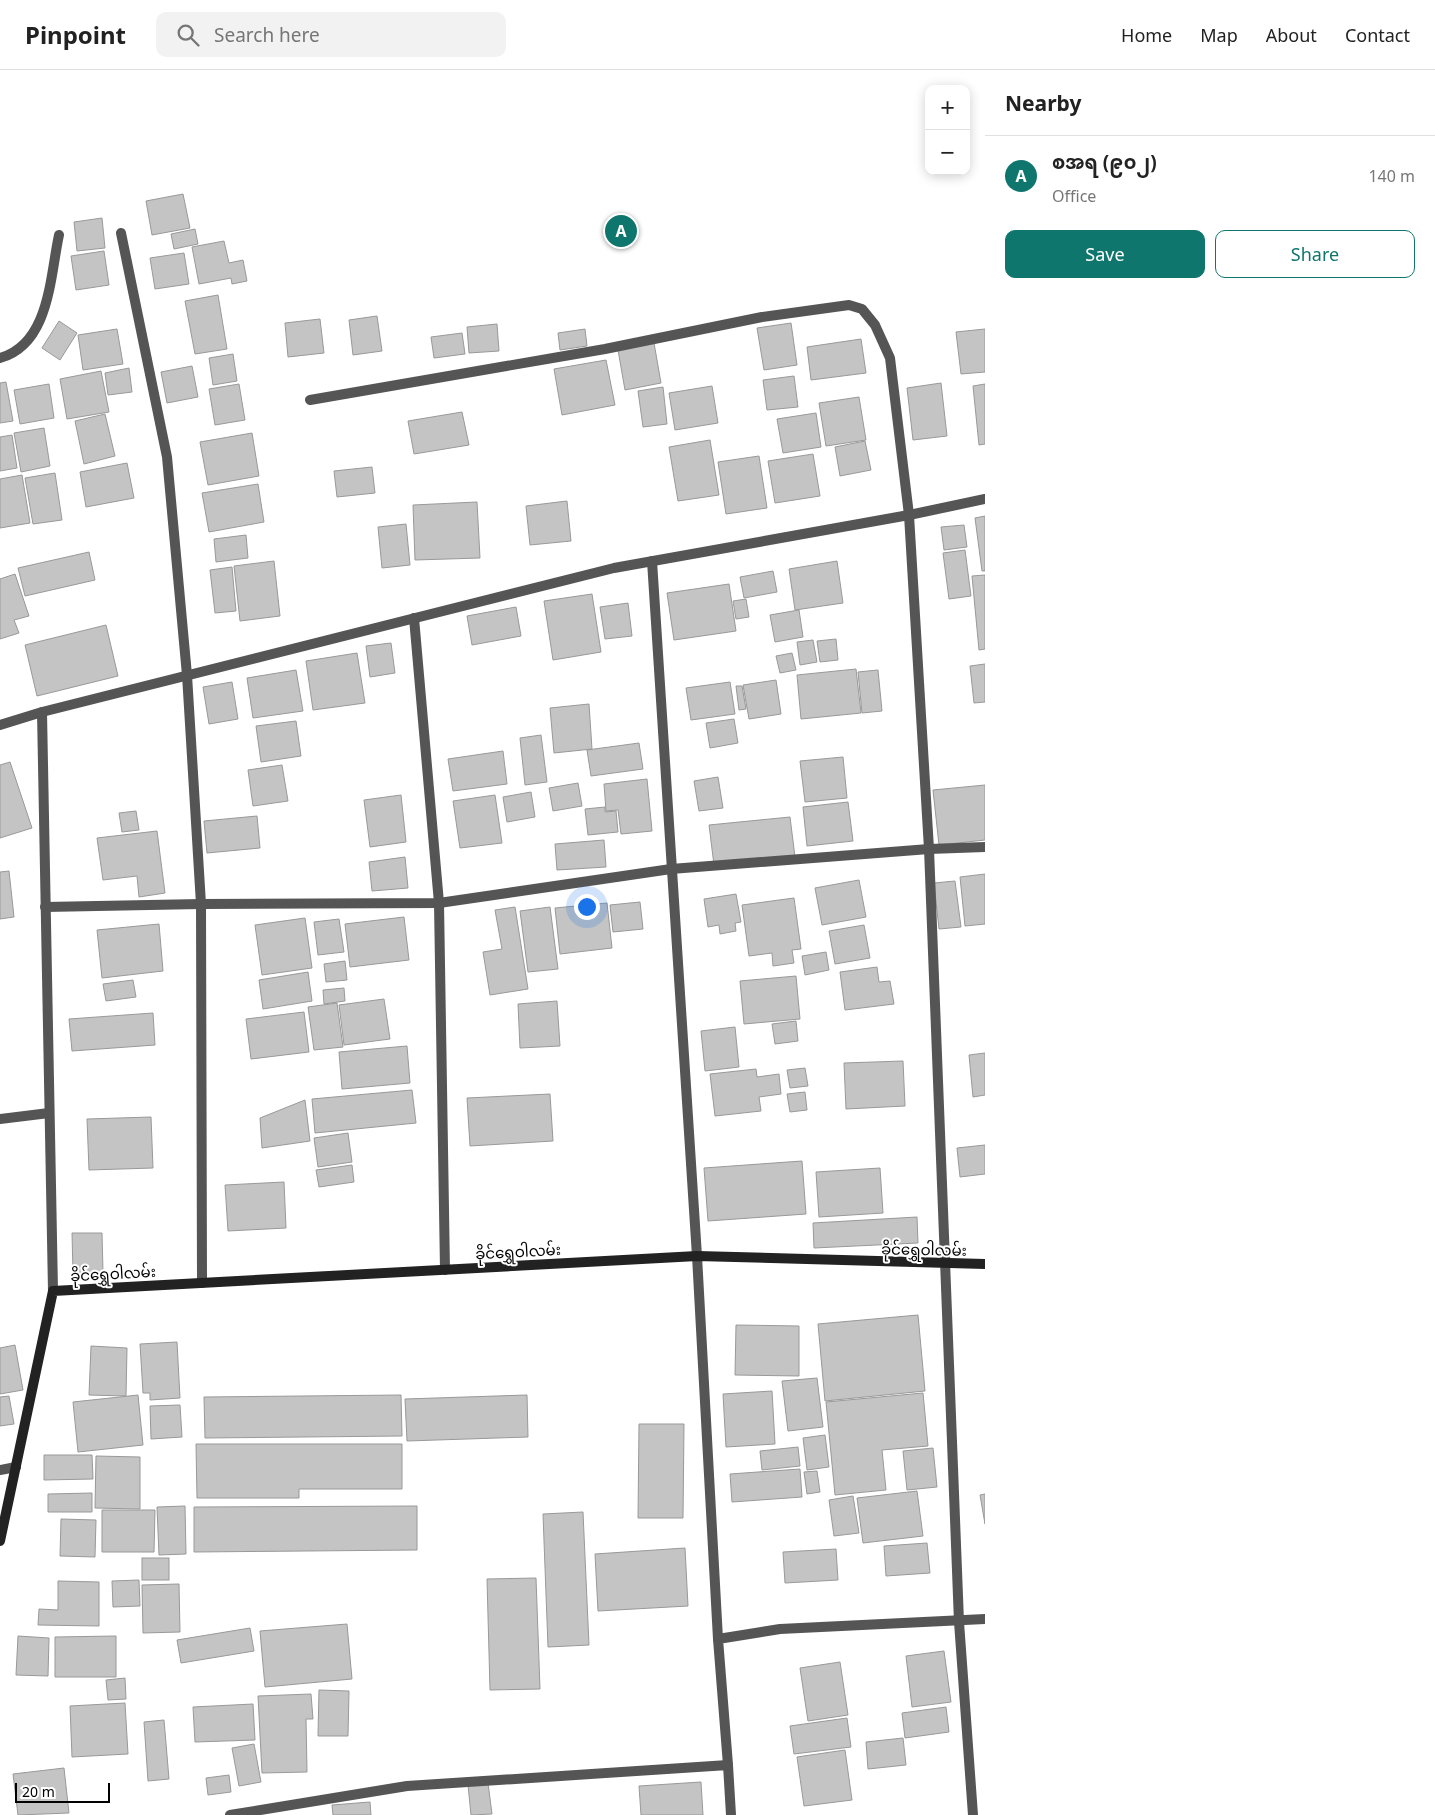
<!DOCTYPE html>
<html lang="en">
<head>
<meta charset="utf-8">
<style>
  :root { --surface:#fff; --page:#f2f2f2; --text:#222; --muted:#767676; --line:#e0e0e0; --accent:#0f766e }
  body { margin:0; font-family:"Noto Sans","Noto Sans Myanmar",sans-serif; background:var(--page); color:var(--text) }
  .controls { position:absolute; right:15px; top:15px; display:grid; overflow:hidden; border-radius:10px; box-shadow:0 2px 12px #0003 }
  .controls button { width:45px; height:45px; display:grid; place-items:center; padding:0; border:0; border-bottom:1px solid var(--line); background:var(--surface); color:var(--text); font:25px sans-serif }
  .scale { position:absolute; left:15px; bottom:12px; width:95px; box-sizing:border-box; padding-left:5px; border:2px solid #000; border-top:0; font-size:14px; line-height:18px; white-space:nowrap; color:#000; -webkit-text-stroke:4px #fff; paint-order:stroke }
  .you { position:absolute; left:586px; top:836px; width:18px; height:18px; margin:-12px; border:4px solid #fff; border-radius:50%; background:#1a73e8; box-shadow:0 0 0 8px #1a73e833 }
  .badge { display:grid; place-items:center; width:32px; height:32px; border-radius:50%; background:var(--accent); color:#fff; font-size:16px; font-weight:700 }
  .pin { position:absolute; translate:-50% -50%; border:2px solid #fff; box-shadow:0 1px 5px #0006 }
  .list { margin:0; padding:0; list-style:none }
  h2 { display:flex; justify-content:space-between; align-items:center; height:65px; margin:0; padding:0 20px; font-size:21px }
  h2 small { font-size:16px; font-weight:400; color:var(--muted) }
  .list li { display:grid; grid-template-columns:32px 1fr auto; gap:15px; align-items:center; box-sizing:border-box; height:80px; padding:0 20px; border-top:1px solid var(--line) }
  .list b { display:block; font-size:19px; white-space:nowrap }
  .list p { margin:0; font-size:16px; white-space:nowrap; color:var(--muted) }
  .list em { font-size:16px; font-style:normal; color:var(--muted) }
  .actions { display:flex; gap:10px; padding:15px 20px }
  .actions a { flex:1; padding:11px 0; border:1px solid var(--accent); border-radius:10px; text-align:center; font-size:18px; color:var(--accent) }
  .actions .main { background:var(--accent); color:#fff }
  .icon { flex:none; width:28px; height:28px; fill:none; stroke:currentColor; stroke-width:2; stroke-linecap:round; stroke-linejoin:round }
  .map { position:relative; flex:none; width:985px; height:1745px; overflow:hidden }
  header { display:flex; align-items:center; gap:30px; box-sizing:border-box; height:70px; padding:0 25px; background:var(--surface); border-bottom:1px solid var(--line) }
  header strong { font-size:24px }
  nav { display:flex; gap:28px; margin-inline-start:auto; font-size:18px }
  .search { width:350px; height:45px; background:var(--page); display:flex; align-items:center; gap:12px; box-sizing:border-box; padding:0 18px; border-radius:10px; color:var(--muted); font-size:19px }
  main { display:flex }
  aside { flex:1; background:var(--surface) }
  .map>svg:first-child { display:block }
</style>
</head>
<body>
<header>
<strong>Pinpoint</strong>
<div class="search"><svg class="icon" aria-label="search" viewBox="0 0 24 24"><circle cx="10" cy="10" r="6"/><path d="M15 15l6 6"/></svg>Search here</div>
<nav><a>Home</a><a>Map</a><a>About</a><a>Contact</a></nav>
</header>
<main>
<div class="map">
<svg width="985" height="1745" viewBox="0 0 985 1745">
  <rect width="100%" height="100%" fill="#fff"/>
  <g fill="#c4c4c4" stroke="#999">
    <path d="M183,124l7,34 -38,7 -6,-34z"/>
    <path d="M102,148l3,30 -28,3 -3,-29z"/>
    <path d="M195,159l3,15 -24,5 -3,-15z"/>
    <path d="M224,171l5,22 14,-3 4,21 -15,3 -1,-6 -32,6 -7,-37z"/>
    <path d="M104,181l5,34 -33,5 -5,-34z"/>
    <path d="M184,183l5,31 -34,5 -5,-31z"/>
    <path d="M218,225l9,54 -32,5 -10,-53z"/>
    <path d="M377,246l5,35 -29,4 -4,-35z"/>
    <path d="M320,249l4,34 -36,4 -3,-34z"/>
    <path d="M59,251l18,12 -17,27 -18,-12z"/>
    <path d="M791,253l6,42 -33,5 -7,-42z"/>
    <path d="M497,254l2,27 -30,2 -2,-26z"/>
    <path d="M117,259l6,35 -40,6 -5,-35z"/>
    <path d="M585,259l2,17 -27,4 -2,-17z"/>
    <path d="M985,259v43l-24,2 -5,-42z"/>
    <path d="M462,263l3,21 -31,4 -3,-21z"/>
    <path d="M861,269l5,34 -55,7 -4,-33z"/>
    <path d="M654,273l7,40 -36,7 -7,-40z"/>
    <path d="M233,284l4,27 -24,4 -4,-27z"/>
    <path d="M606,290l9,45 -53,10 -8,-46z"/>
    <path d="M192,296l6,31 -31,6 -6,-31z"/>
    <path d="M129,298l3,24 -24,3 -3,-22z"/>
    <path d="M101,301l8,41 -42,7 -7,-40z"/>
    <path d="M794,306l4,31 -31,3 -4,-30z"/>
    <path d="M6,312l7,39 -13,2v-40z"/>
    <path d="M941,313l6,53 -34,4 -6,-52z"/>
    <path d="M49,314l5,34 -34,6 -6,-34z"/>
    <path d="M239,314l6,36 -30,5 -6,-36z"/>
    <path d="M985,314v60l-6,1 -6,-59z"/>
    <path d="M712,316l6,37 -43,7 -6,-37z"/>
    <path d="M663,317l4,37 -24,3 -5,-36z"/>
    <path d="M859,327l7,43 -40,6 -7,-43z"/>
    <path d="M462,342l7,33 -55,9 -6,-33z"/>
    <path d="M816,343l5,34 -38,6 -6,-34z"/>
    <path d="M105,344l10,42 -31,8 -9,-43z"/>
    <path d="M44,358l6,38 -29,6 -7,-39z"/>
    <path d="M252,363l7,43 -51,9 -8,-43z"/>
    <path d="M12,365l5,33 -17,3v-34z"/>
    <path d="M710,370l9,55 -41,6 -9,-54z"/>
    <path d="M865,371l6,29 -31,6 -5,-29z"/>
    <path d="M813,384l7,42 -45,7 -7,-42z"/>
    <path d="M759,386l8,52 -41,6 -8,-52z"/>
    <path d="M127,393l7,35 -48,9 -6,-35z"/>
    <path d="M372,397l3,26 -38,4 -3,-26z"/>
    <path d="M55,403l7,47 -29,4 -8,-46z"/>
    <path d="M22,405l8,48 -30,5v-49z"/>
    <path d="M258,414l6,38 -55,10 -7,-39z"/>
    <path d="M567,431l4,40 -41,4 -4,-39z"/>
    <path d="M477,432l3,56 -65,2 -2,-55z"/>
    <path d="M985,446v55h-3l-7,-53z"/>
    <path d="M406,454l4,41 -28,3 -4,-41z"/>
    <path d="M964,455l3,22 -23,3 -3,-23z"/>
    <path d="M246,465l2,23 -32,4 -2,-23z"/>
    <path d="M965,480l6,46 -22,3 -6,-46z"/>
    <path d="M89,482l6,28 -70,16 -7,-28z"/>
    <path d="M274,491l6,55 -40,5 -6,-55z"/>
    <path d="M837,491l6,42 -48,7 -6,-41z"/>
    <path d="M232,497l4,44 -21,2 -5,-43z"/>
    <path d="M773,501l4,21 -33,6 -4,-21z"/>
    <path d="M15,504l14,42 -15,4 5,13 -19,6v-60z"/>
    <path d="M985,505v74l-6,1 -7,-74z"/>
    <path d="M729,514l7,47 -62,9 -7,-47z"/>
    <path d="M592,524l9,58 -48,8 -9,-59z"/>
    <path d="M746,529l3,18 -13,2 -3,-18z"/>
    <path d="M628,533l4,33 -27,3 -5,-32z"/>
    <path d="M516,537l5,29 -49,9 -5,-29z"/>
    <path d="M799,540l4,27 -28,5 -5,-27z"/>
    <path d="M106,555l12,51 -81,20 -12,-51z"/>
    <path d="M836,569l2,21 -18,2 -3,-21z"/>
    <path d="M813,570l4,22 -17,3 -3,-23z"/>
    <path d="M391,573l4,30 -25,4 -4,-31z"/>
    <path d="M357,583l8,50 -52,7 -7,-49z"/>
    <path d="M792,583l4,17 -16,3 -4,-17z"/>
    <path d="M985,594v38l-11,1 -4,-37z"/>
    <path d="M856,599l5,44 -60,6 -4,-44z"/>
    <path d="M296,600l7,41 -50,7 -6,-40z"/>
    <path d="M878,600l4,41 -20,2 -4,-41z"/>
    <path d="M776,610l5,34 -32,5 -6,-34z"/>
    <path d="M232,612l6,37 -29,5 -6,-37z"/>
    <path d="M730,612l5,32 -44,6 -5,-32z"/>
    <path d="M736,616h6l4,23 -7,1z"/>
    <path d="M589,634l3,45 -38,4 -4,-45z"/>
    <path d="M734,649l4,24 -28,5 -4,-25z"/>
    <path d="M296,651l5,35 -40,6 -5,-36z"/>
    <path d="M541,665l6,47 -22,3 -5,-47z"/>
    <path d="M639,673l4,26 -52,7 -4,-26z"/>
    <path d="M503,681l4,33 -54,7 -5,-32z"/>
    <path d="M843,687l4,41 -42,4 -5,-41z"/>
    <path d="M10,692l22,66 -32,10v-73z"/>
    <path d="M282,695l6,36 -35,5 -5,-36z"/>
    <path d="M718,707l5,31 -24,3 -5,-30z"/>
    <path d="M647,709l5,52 -31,3 -3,-24 -12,1 -2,-27z"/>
    <path d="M578,713l4,23 -29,5 -4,-23z"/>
    <path d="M985,715v55l-46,5 -6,-55z"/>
    <path d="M531,722l4,25 -28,5 -4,-25z"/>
    <path d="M401,725l5,47 -36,5 -6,-47z"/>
    <path d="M495,725l7,48 -42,5 -7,-47z"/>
    <path d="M848,732l5,39 -46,5 -4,-39z"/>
    <path d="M605,737v5l11,-1 2,21 -30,3 -3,-26z"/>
    <path d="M136,741l3,19 -17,2 -3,-19z"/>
    <path d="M257,746l3,32 -53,5 -3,-32z"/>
    <path d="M790,747l5,40 -81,8 -5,-40z"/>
    <path d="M157,761l8,62 -26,4 -2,-21 -34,4 -6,-42z"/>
    <path d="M604,770l2,27 -49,3 -2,-26z"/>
    <path d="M405,787l3,31 -36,3 -3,-29z"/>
    <path d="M9,801l5,46 -14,2v-47z"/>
    <path d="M985,804v50l-20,2 -5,-49z"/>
    <path d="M859,810l7,37 -44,8 -7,-37z"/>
    <path d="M955,811l6,46 -22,2 -5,-46z"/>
    <path d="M736,824l5,28 -6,1 1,8 -16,3 -1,-9 -11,2 -4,-28z"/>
    <path d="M794,828l7,51 -9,1 2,13 -21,3 -1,-13 -23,3 -7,-51z"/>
    <path d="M640,832l3,27 -30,3 -3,-27z"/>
    <path d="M607,833l5,45 -52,6 -5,-46z"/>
    <path d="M515,837l13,82 -38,6 -7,-43 19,-3 -7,-39z"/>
    <path d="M550,837l8,62 -30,3 -8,-61z"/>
    <path d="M404,847l5,43 -59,7 -5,-43z"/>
    <path d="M305,848l7,50 -50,7 -7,-50z"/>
    <path d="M339,849l5,33 -26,3 -4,-33z"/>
    <path d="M159,854l4,47 -61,7 -5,-48z"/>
    <path d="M864,855l6,33 -35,6 -6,-33z"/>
    <path d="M826,882l3,18 -24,5 -3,-19z"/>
    <path d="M345,891l2,19 -21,2 -2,-18z"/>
    <path d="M877,897l2,15 11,-1 4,23 -49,6 -5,-38z"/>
    <path d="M308,902l4,29 -49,8 -4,-29z"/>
    <path d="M796,906l4,43 -56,5 -4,-43z"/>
    <path d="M133,910l3,17 -30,4 -3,-17z"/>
    <path d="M344,918l1,13 -21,3 -1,-14z"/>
    <path d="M384,929l6,40 -46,6 -5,-40z"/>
    <path d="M557,931l3,45 -40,2 -2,-44z"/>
    <path d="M337,933l6,44 -29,3 -6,-43z"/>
    <path d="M304,942l5,40 -58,7 -5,-40z"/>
    <path d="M153,943l2,32 -83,6 -3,-32z"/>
    <path d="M796,951l2,20 -23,3 -3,-20z"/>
    <path d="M735,957l4,40 -34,4 -4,-40z"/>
    <path d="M407,976l3,37 -68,6 -3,-37z"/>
    <path d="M985,983v42l-12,2 -4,-42z"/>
    <path d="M903,991l2,45 -59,3 -2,-46z"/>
    <path d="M805,998l3,18 -18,2 -3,-18z"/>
    <path d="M756,999l1,8 22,-3 2,20 -22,3 2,14 -46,5 -5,-42z"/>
    <path d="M412,1020l4,33 -101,10 -3,-34z"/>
    <path d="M805,1022l2,18 -17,2 -3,-18z"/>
    <path d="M550,1024l3,47 -83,5 -3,-48z"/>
    <path d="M305,1030l5,41 -48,7 -2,-30z"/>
    <path d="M151,1047l2,51 -64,2 -2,-51z"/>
    <path d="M348,1063l4,29 -34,5 -4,-29z"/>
    <path d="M985,1075v29l-25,3 -3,-29z"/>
    <path d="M802,1091l4,53 -98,7 -4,-53z"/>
    <path d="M352,1095l2,17 -35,5 -3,-17z"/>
    <path d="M880,1098l3,45 -64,4 -3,-45z"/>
    <path d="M284,1112l2,46 -58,3 -3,-46z"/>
    <path d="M917,1147l1,26 -104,5 -1,-25z"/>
    <path d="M72,1163h30l1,39 -30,1z"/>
    <path d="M918,1245l7,76 -100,10 -7,-77z"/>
    <path d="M736,1255l63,1v50l-64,-1z"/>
    <path d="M177,1272l3,56 -30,2v-7h-7l-3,-49z"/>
    <path d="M15,1275l8,45 -23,4v-46z"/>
    <path d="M91,1276l36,2 -1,48 -37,-1z"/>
    <path d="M817,1308l6,49 -35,4 -6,-50z"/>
    <path d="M772,1321l3,53 -49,3 -3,-53z"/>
    <path d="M923,1323l5,53 -46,4 4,40 -51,5 -9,-93z"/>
    <path d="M138,1325l5,50 -65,7 -5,-50z"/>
    <path d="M401,1325l1,41 -197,2 -1,-41z"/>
    <path d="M527,1325l1,42 -121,4 -2,-42z"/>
    <path d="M9,1326l5,28 -14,2v-29z"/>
    <path d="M180,1335l2,32 -31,2 -1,-33z"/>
    <path d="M639,1354h45l-1,94h-45z"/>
    <path d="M825,1365l4,32 -22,3 -4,-32z"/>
    <path d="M196,1374h206v45h-103v9h-102z"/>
    <path d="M798,1377l2,19 -38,4 -2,-19z"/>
    <path d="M933,1378l4,39 -30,3 -4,-39z"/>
    <path d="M44,1385h48l1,24 -49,1z"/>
    <path d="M96,1386l44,1v52l-45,-1z"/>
    <path d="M800,1399l2,28 -70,5 -2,-28z"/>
    <path d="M817,1401l3,21 -13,2 -3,-22z"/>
    <path d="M917,1421l6,45 -60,7 -6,-45z"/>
    <path d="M92,1423v19h-44v-18z"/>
    <path d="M985,1424v30l-5,-29z"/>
    <path d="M853,1426l6,37 -25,3 -5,-36z"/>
    <path d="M185,1436l1,48 -27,1 -2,-48z"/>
    <path d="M417,1436v44l-223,2v-45z"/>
    <path d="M102,1440h53l-1,42h-52z"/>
    <path d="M583,1442l6,133 -41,2 -5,-133z"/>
    <path d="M61,1449l35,1 -1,37 -35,-1z"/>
    <path d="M927,1473l3,30 -44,3 -2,-30z"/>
    <path d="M685,1478l3,58 -90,5 -3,-57z"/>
    <path d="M836,1479l2,31 -53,3 -2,-31z"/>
    <rect x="142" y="1488" width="27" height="22"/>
    <path d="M536,1508l4,111 -50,1 -3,-111z"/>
    <path d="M139,1510l1,26 -27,1 -1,-26z"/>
    <path d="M58,1511l41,1v44l-61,-1 1,-16 19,1z"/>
    <path d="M179,1514l1,48 -37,1 -1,-48z"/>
    <path d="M347,1554l5,55 -87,8 -5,-56z"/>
    <path d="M250,1558l4,23 -73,12 -4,-23z"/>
    <path d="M18,1566l31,2 -1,38 -32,-1z"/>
    <path d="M116,1566v41h-61v-40z"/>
    <path d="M944,1581l7,51 -39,5 -6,-51z"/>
    <path d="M840,1592l8,53 -40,6 -8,-53z"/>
    <path d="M125,1608l1,21 -18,1 -2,-20z"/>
    <path d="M319,1620l30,1 -1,45h-30z"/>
    <path d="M311,1624l2,25h-7l1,53 -45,1 -4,-77z"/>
    <path d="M125,1633l3,51 -56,3 -2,-51z"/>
    <path d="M253,1634l2,36 -60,2 -2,-35z"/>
    <path d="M946,1637l3,25 -44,6 -3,-25z"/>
    <path d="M847,1648l4,29 -57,7 -4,-28z"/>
    <path d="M164,1650l5,59 -21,2 -4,-59z"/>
    <path d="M903,1668l3,27 -38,4 -2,-27z"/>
    <path d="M254,1674l7,38 -22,4 -7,-38z"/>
    <path d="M845,1680l7,50 -48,6 -7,-49z"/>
    <path d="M64,1698l5,45 -51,2 -5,-41z"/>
    <path d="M229,1705l2,17 -23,3 -2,-17z"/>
    <path d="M701,1712l2,33h-62l-2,-29z"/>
    <path d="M488,1713l4,31 -21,1 -3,-30z"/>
    <path d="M370,1732l1,13h-38l-1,-10z"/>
  </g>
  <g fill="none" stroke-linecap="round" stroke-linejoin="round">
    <g stroke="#555" stroke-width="10">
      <path d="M121,163l46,224 20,218 14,229 1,379"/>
      <path d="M0,288c50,-14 50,-82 59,-123"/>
      <path d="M310,330l295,-51 157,-32 87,-12 13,4 13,16 15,33 19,157 20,334 30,773 14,193"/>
      <path d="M652,491l45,695 21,383"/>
      <path d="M414,548l25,285 6,367"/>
      <path d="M42,642l11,579"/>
      <path d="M0,655l42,-13 572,-144 295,-53 76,-16"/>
      <path d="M45,837l156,-3 238,-1 232,-34 258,-20 56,-2"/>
      <path d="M0,1049l49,-6"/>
      <path d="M0,1400l16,-3"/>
      <path d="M728,1695l-10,-126 62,-10 205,-10"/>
      <path d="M230,1745l177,-29 321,-21 3,50"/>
    </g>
    <path stroke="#222" stroke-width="10" d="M0,1471l53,-250 644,-35 288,8"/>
  </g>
  <g text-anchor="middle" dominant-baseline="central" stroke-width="4" stroke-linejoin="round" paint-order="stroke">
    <g font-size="15" fill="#000" stroke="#fff">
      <text transform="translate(924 1179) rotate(1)">ခိုင်ရွှေဝါလမ်း</text>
      <text transform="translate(518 1181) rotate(-3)">ခိုင်ရွှေဝါလမ်း</text>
      <text transform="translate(113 1203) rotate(-3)">ခိုင်ရွှေဝါလမ်း</text>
    </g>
  </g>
</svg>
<div class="controls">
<button>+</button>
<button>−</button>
</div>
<div class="scale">20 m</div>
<div class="you"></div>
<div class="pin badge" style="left:621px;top:161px">A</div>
</div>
<aside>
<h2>Nearby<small></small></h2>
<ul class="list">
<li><span class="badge">A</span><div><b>စအရ (၉၀၂)</b><p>Office</p></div><em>140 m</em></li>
</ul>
<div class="actions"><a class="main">Save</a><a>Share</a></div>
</aside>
</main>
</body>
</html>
